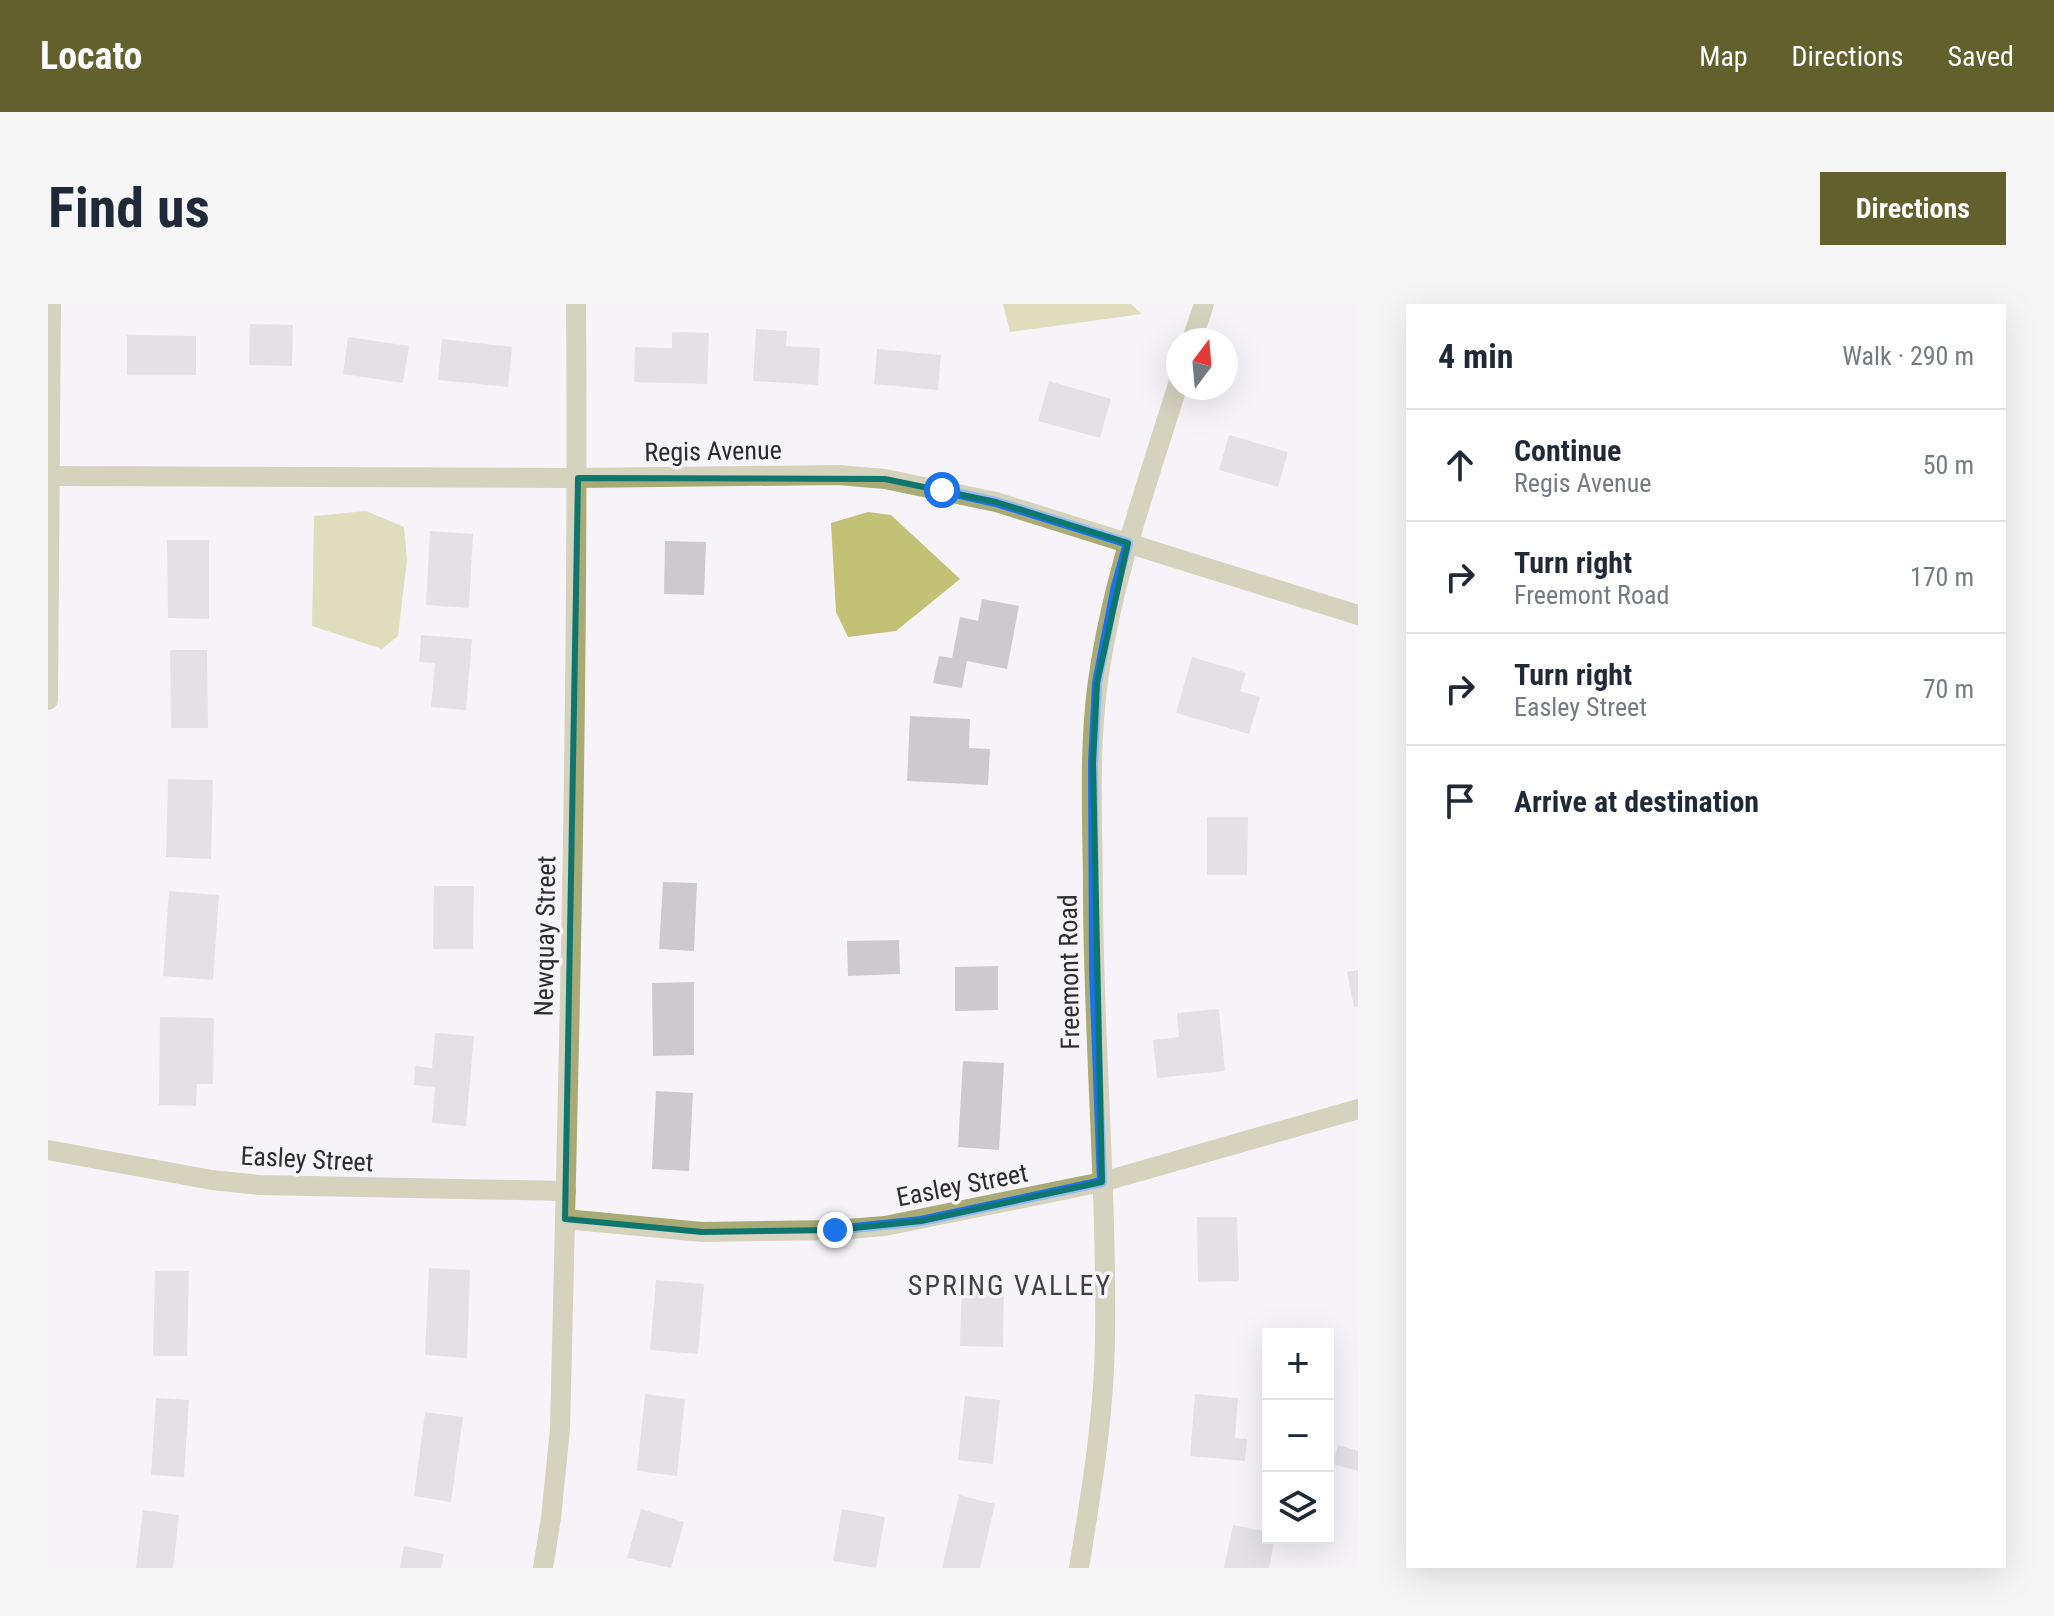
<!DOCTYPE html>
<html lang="en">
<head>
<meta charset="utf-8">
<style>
  :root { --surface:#fff; --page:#f6f6f7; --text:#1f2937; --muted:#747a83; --line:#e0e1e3; --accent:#62602d }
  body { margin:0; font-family:"Roboto Condensed",sans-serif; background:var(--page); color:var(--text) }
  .controls { position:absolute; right:24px; bottom:24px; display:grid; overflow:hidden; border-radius:0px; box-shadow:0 8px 32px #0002 }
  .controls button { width:72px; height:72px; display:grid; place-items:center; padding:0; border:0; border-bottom:2px solid var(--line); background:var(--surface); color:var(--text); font:40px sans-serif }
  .compass { position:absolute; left:1118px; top:24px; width:72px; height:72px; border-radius:50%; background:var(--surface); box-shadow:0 8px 32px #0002; rotate:16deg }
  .stop { position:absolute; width:24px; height:24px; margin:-18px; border:6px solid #1a73e8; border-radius:50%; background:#fff }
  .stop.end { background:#1a73e8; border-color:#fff; box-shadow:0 2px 8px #0008 }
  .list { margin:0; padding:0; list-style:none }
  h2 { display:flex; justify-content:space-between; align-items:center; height:104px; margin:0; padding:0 32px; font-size:34px }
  h2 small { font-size:26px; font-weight:400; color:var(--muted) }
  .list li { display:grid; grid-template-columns:52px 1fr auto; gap:24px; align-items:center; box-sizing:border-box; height:112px; padding:0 32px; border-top:2px solid var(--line) }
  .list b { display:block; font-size:30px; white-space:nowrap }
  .list p { margin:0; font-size:26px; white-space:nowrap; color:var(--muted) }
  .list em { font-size:26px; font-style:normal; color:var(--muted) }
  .icon { flex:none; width:44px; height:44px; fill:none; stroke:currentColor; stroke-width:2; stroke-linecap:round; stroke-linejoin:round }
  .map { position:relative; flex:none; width:1310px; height:1264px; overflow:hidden; border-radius:0px }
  header { display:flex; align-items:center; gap:48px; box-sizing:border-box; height:112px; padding:0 40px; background:var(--accent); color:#fff }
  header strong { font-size:38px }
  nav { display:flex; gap:44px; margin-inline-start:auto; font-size:28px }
  .intro { display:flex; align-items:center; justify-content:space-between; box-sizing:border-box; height:192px; padding:0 48px }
  h1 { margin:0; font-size:56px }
  .button { padding:20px 36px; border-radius:0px; background:var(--accent); color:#fff; font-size:28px; font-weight:700 }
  main { display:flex; gap:48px; padding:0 48px }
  aside { flex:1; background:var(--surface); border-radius:0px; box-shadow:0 8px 32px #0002 }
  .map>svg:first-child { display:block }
</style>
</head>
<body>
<header>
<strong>Locato</strong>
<nav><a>Map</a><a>Directions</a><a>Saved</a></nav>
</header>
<div class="intro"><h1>Find us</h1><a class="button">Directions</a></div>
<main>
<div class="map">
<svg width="1310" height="1264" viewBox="0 0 1310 1264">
  <rect width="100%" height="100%" fill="#f7f4f9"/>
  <g fill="#c3c175">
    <path d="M955,0h128l11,10 -132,18z"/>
    <path d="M318,207l38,16 3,33 -9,76 -16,13 -70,-23 2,-110z"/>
    <path d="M820,208l23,3 69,64 -64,52 -48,6 -12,-25 -5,-89z"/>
  </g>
  <g fill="#cdcace">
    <path d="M202,20l43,1 -1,41 -43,-1z"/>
    <path d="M708,25l31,2 -1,15 34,2 -2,37 -65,-4z"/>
    <path d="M624,28l37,1 -2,51 -73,-2 1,-35 37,1z"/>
    <path d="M79,31l69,1v39h-69z"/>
    <path d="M300,33l61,9 -6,37 -60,-9z"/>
    <path d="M394,35l70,8 -4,40 -70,-7z"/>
    <path d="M829,45l64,6 -3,35 -64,-6z"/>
    <path d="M1001,77l62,18 -11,39 -62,-17z"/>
    <path d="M1181,131l59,17 -10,35 -59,-17z"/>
    <path d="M382,227l43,3 -4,74 -43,-3z"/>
    <path d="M119,236h42v79l-41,-1z"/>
    <path d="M617,237l41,1 -2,53 -40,-1z"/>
    <path d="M934,295l37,7 -12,63 -40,-8 -5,27 -29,-5 6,-27 13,2 8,-41 18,4z"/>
    <path d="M373,331l51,4 -6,71 -35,-3 4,-44 -16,-1z"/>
    <path d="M122,346h37l1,78h-37z"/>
    <path d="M1144,353l54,16 -6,18 20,6 -11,37 -73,-21z"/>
    <path d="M862,412l60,3 -1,29 21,1 -2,36 -81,-4z"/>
    <path d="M120,475l45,1 -2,79 -45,-2z"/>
    <path d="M1159,513h41l-1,58h-40z"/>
    <path d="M615,578l34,1 -3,68 -35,-2z"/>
    <path d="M386,582h40l-1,63h-40z"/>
    <path d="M121,587l50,4 -6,85 -50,-4z"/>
    <path d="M851,636l1,34 -52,2 -1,-35z"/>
    <path d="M950,662v44l-43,1v-44z"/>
    <path d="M1310,666v36l-4,1 -7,-35z"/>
    <path d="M646,678v73l-41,1 -1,-73z"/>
    <path d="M1171,705l6,62 -68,7 -4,-38 26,-3 -2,-24z"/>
    <path d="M112,713l54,1 -1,66h-16l-1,22 -37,-1z"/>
    <path d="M387,729l39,3 -8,90 -34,-3 3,-36 -21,-2 1,-19 17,2z"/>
    <path d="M915,757l41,2 -5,87 -41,-3z"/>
    <path d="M608,787l37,2 -4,78 -37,-2z"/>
    <path d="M1149,913h40l2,64 -41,1z"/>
    <path d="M381,964l41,2 -3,88 -42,-3z"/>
    <path d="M107,967h34l-2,85h-34z"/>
    <path d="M914,975l42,2 -1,66 -43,-1z"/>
    <path d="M608,976l48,4 -6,70 -48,-4z"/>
    <path d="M597,1090l40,5 -8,77 -40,-5z"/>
    <path d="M1147,1090l43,4 -3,40 12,1 -2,22 -55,-5z"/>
    <path d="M917,1092l35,4 -7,64 -35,-4z"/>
    <path d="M108,1094l33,2 -5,77 -33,-2z"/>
    <path d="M377,1108l38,5 -12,85 -37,-6z"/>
    <path d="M1290,1141l20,6v20l-25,-7z"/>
    <path d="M911,1191l36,9 -15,64h-38z"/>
    <path d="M593,1205l43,13 -13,46 -44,-10z"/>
    <path d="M794,1205l43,8 -9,51 -43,-7z"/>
    <path d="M95,1206l36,5 -6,53h-37z"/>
    <path d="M1185,1221l35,7v6h7l-6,30h-45z"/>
    <path d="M356,1242l40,8 -3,14h-41z"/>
  </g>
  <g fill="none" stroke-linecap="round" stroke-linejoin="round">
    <g stroke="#aaaa75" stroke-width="20">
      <path d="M1144,36l12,-36"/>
      <path d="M2,172l528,2 260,-3 47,4 111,23 362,113"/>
      <path d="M0,846l164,30 47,5 307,6"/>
      <path d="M517,915l137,13 133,-2 50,-4 217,-44 256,-73"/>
      <path d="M495,1264l8,-50 9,-89c9,-375 19,-750 16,-1125"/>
      <path d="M1031,1264c12,-75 25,-151 26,-228 2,-147 -11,-294 -12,-441 0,-72 -5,-146 5,-218 14,-102 50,-199 80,-297"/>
    </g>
    <path stroke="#aaaa75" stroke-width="20" d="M0,396l3,-396"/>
  </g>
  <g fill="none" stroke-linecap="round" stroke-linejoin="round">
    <path stroke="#1a73e8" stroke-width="10" d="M787,926l86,-9 181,-39 -8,-212 -1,-207 4,-80 19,-97 12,-43 -132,-41 -54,-12"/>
  </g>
  <path d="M0 0H1310V1264H0ZM530,174l307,1 111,23 132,41 -31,140 -4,80 9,419 -181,39 -86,9 -133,2 -137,-13z" fill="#f7f4f9" fill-opacity=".55" fill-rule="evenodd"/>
  <path fill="none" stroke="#0f766e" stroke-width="6" stroke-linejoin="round" d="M530,174l307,1 111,23 132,41 -31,140 -4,80 9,419 -181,39 -86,9 -133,2 -137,-13z"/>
  <g text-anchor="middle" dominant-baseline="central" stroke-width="7" stroke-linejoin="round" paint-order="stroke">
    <g font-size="26" fill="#2c2b2d" stroke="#f7f4f9">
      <text transform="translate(665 147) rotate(-1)">Regis Avenue</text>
      <text transform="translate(497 632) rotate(-89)">Newquay Street</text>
      <text transform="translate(1021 668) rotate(-91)">Freemont Road</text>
      <text transform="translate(259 855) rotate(3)">Easley Street</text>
      <text transform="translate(914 881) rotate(-11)">Easley Street</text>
    </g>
    <g font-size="28" letter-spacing="2" fill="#413f42" stroke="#f7f4f9">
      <text x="962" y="981">SPRING VALLEY</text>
    </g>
  </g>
</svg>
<div class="controls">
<button>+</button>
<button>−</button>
<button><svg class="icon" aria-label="layers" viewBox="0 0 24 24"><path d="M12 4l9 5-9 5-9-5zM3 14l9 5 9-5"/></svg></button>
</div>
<svg class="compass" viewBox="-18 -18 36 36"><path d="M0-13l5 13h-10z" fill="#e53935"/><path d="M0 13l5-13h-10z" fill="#747a83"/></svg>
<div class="stop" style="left:894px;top:186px"></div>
<div class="stop end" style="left:787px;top:926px"></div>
</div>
<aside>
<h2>4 min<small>Walk · 290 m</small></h2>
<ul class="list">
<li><svg class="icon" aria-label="ahead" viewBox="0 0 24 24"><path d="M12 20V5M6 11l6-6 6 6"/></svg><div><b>Continue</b><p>Regis Avenue</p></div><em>50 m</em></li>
<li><svg class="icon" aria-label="right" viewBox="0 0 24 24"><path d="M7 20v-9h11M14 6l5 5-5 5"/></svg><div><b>Turn right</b><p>Freemont Road</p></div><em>170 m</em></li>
<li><svg class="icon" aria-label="right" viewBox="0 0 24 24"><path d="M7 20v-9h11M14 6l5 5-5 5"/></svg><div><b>Turn right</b><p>Easley Street</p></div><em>70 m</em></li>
<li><svg class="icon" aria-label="arrive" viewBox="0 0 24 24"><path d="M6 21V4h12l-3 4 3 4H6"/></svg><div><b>Arrive at destination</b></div></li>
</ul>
</aside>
</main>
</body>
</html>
